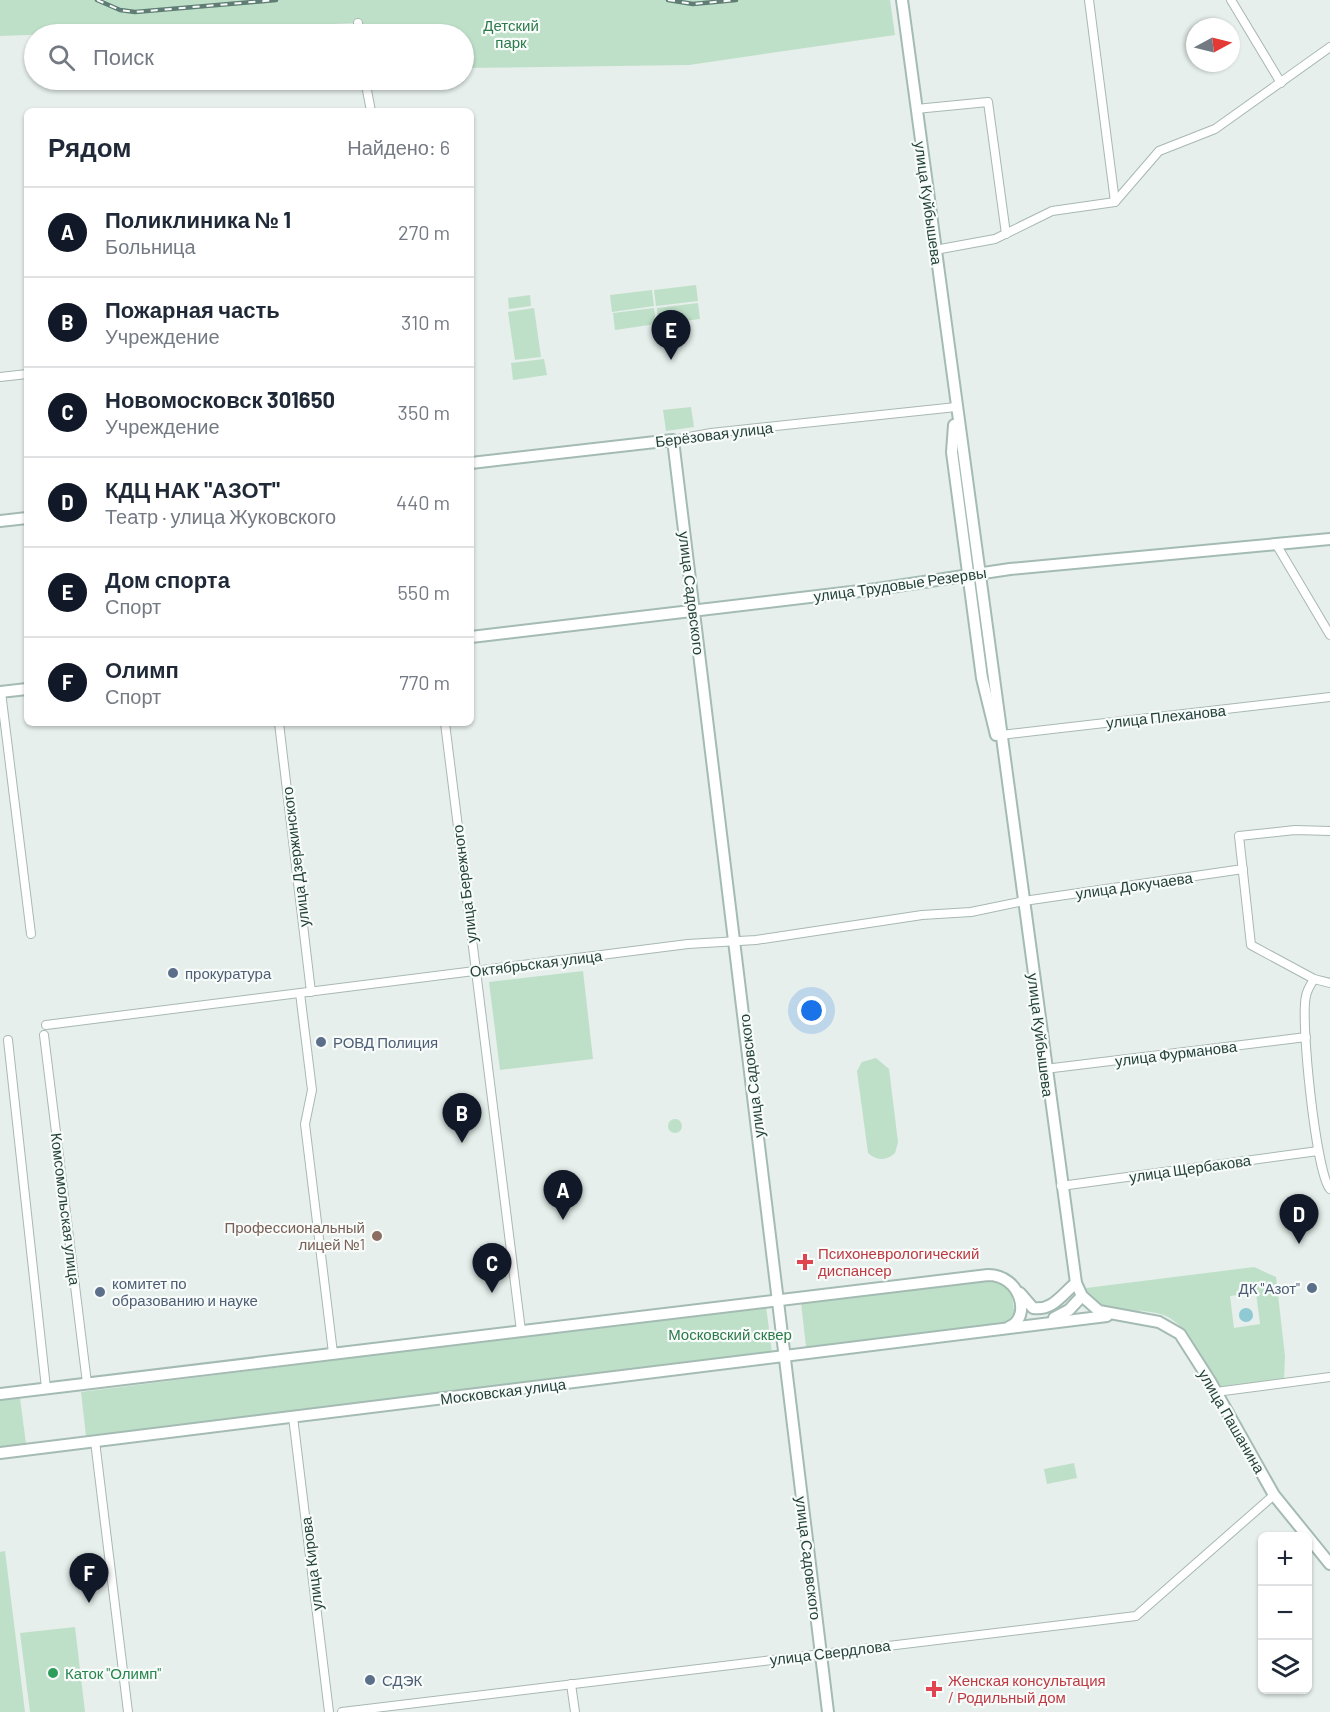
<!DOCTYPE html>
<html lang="ru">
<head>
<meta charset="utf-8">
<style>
  :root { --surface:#fff; --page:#f2f2f3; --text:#1f2937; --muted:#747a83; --line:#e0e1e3; --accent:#111827 }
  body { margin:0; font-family:Barlow,sans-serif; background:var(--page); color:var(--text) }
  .controls { position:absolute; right:18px; bottom:18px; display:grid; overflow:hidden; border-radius:9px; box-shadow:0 2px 4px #0004 }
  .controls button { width:54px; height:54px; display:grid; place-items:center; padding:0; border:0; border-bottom:2px solid var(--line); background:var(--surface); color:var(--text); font:30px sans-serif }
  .compass { position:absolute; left:1186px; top:18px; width:54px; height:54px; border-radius:50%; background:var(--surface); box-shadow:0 2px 4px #0004; rotate:83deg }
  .you { position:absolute; left:812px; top:1011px; width:21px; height:21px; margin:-15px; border:4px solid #fff; border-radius:50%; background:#1a73e8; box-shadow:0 0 0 9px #1a73e833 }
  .badge { display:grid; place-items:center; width:39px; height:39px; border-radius:50%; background:var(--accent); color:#fff; font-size:20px; font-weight:700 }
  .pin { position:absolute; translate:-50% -50px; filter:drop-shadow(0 2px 3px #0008) }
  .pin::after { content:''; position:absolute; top:32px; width:21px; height:18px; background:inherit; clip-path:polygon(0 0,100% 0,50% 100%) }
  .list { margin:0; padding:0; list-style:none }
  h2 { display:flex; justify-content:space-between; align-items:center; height:78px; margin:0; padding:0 24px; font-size:26px }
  h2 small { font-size:20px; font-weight:400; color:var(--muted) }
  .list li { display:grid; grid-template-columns:39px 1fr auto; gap:18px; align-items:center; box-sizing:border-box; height:90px; padding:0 24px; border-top:2px solid var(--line) }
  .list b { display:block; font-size:22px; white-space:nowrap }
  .list p { margin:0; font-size:20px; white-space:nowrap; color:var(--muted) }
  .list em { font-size:20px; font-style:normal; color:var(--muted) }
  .icon { flex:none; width:33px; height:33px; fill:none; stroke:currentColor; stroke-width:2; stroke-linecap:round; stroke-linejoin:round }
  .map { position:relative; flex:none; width:1330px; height:1712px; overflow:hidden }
  .search { position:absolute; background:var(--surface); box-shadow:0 2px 4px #0004; left:24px; top:24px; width:450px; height:66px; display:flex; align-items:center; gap:15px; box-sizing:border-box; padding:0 21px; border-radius:33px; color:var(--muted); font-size:22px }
  .panel { position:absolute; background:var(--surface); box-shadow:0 2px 4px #0004; left:24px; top:108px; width:450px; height:618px; border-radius:9px }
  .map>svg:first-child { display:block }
</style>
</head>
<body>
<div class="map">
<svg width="1330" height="1712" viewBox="0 0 1330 1712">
  <rect width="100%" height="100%" fill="#e6efeb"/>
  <g fill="#bfe0c8" fill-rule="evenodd">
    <path d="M0,0h890l5,35 -206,30 -225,3v-34h-104l-3,-11 -357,13z"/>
    <path d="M696,285l2,16 -42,5 -2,-16z"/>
    <path d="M652,290l2,16 -42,6 -2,-17z"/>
    <path d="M530,295l1,11 -22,3 -1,-11z"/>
    <path d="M698,303l2,16 -42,5 -1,-16z"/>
    <path d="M534,308l7,49 -26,3 -7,-48z"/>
    <path d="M654,308l2,16 -41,6 -2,-17z"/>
    <path d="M544,359l3,16 -34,5 -2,-17z"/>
    <path d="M691,407l3,20 -28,4 -3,-21z"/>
    <path d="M583,971l10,88 -93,11 -11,-88z"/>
    <path d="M876,1058l13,11 9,73 -3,11c-9,8 -18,8 -27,0l-11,-82 5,-9z"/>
    <circle cx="675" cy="1126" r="7"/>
    <path d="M1254,1267l22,10 9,79 -1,25 -63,8c-20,-23 -27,-59 -55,-73 -23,-11 -69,3 -80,-28zM1256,1293l4,31 -26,4 -4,-32z"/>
    <path d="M996,1278l15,10 4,30 -7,4 -202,25 -5,-45z"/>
    <path d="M766,1306l6,47 -686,83 -5,-44z"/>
    <path d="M20,1398l6,46 -26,3v-47z"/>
    <path d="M1074,1463l3,15 -30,6 -3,-15z"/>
    <path d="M5,1551l20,161h-25v-160z"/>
    <path d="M75,1627l10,85h-55l-10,-79z"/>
  </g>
  <circle fill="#8ec9d4" cx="1246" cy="1315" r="7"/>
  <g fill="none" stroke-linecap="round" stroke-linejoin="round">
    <defs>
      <g id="street">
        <path d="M1089,0l26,202"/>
        <path d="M1231,0l50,83"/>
        <path d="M358,23l2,11"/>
        <path d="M365,80l6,31"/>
        <path d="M916,109l72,-7 18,132"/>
        <path d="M935,250l60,-11 57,-28 63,-9 44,-51 56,-22 115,-82"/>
        <path d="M0,377l27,-3"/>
        <path d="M673,440l38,-7 245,-26"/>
        <path d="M1276,544l54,91"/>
        <path d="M1,692l30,242"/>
        <path d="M279,723l32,269"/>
        <path d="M445,723l76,608"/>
        <path d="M1001,735l329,-38"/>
        <path d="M1330,831l-35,-1 -56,6 12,109 63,34 16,4"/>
        <path d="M1314,979c-3,5 -7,11 -8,17 -6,23 10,177 24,193"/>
        <path d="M300,993l12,97 -7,34 28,229"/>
        <path d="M46,1025l642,-81 68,-4 166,-25 49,-3 53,-11 219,-32"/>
        <path d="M44,1035l43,348"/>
        <path d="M8,1040l38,348"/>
        <path d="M1045,1069l261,-32"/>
        <path d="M1061,1186l257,-35"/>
        <path d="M1216,1392l114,-15"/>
        <path d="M293,1417l36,295"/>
        <path d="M95,1441l33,271"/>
        <path d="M571,1684l4,28"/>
        <path d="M342,1712l794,-96 138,-121"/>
      </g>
      <g id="secondary">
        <path d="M902,0l174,1283 6,13 17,15 60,11 21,12 30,47 64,114 56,69"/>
        <path d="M954,425l-2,27 30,226 14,57"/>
        <path d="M471,463l202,-23 155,1272"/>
        <path d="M0,521l27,-3"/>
        <path d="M471,637l406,-48 133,-20 320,-30"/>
        <path d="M0,692l27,-3"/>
        <path d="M1020,1293l13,15c20,3 29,-14 43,-25"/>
        <path d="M1054,1318l15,-8 13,-14"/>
        <path d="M0,1394l988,-119c33,0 44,43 21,52"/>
        <path d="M0,1453l1107,-137"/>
      </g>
    </defs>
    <use href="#street" stroke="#a8b8b2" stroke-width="10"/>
    <use href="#secondary" stroke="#a4bbb3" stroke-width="14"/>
    <use href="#street" stroke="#fff" stroke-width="8"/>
    <use href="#secondary" stroke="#fff" stroke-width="10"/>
    <defs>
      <g id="rail">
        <path d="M97,0l23,10 15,2 141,-12"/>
        <path d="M668,0l25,4 43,-4"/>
      </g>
    </defs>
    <use href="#rail" stroke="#5f7d75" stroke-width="4.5"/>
    <use href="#rail" stroke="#f7fbf9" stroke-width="2" stroke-dasharray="7" stroke-linecap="butt"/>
  </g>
  <g fill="#5c6f8a" stroke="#f7fbf9" stroke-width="2">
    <circle cx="173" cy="973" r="6"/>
    <circle cx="321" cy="1042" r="6"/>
    <circle cx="1312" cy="1288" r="6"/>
    <circle cx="100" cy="1292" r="6"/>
    <circle cx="370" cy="1680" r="6"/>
  </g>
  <circle fill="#8d6e63" stroke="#f7fbf9" stroke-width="2" cx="377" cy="1236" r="6"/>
  <g fill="#e0444e" stroke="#f7fbf9" stroke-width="2">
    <path d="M802 1253h6v6h6v6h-6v6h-6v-6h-6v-6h6z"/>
    <path d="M931 1680h6v6h6v6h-6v6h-6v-6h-6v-6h6z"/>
  </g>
  <circle fill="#2e9e5b" stroke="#f7fbf9" stroke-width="2" cx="53" cy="1673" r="6"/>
  <g text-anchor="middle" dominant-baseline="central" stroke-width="4.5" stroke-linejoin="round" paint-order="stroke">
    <g font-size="15" fill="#2d7a4b" stroke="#f7fbf9">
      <text x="511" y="25">Детский<tspan x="511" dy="17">парк</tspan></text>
      <text x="730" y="1334">Московский сквер</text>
    </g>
    <g font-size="15" fill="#24423a" stroke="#f7fbf9">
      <text transform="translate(929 203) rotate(82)">улица Куйбышева</text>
      <text transform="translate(714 434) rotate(-7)">Берёзовая улица</text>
      <text transform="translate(900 584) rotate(-8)">улица Трудовые Резервы</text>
      <text transform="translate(692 593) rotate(83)">улица Садовского</text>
      <text transform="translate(1166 716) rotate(-6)">улица Плеханова</text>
      <text transform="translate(295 857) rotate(-97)">улица Дзержинского</text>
      <text transform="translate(464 884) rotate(-97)">улица Бережного</text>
      <text transform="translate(1134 885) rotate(-8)">улица Докучаева</text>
      <text transform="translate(536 963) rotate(-7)">Октябрьская улица</text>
      <text transform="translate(1041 1035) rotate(83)">улица Куйбышева</text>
      <text transform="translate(1176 1053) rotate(-7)">улица Фурманова</text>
      <text transform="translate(751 1076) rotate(-97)">улица Садовского</text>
      <text transform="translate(1190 1168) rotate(-8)">улица Щербакова</text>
      <text transform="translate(66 1209) rotate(83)">Комсомольская улица</text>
      <text transform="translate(503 1391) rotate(-7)">Московская улица</text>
      <text transform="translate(1232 1421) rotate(60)">улица Пашанина</text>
      <text transform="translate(809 1558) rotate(83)">улица Садовского</text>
      <text transform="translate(311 1564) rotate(-97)">улица Кирова</text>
      <text transform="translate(830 1652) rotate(-7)">улица Свердлова</text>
    </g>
    <g font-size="15" fill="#4e5e75" stroke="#f7fbf9" text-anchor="start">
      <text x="185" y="973">прокуратура</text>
      <text x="333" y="1042">РОВД Полиция</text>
      <text x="112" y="1283">комитет по<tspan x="112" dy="17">образованию и науке</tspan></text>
      <text x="1300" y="1288" text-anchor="end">ДК "Азот"</text>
      <text x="382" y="1680">СДЭК</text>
    </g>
    <g font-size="15" fill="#785e54" stroke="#f7fbf9" text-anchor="end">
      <text x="365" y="1227">Профессиональный<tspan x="365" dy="17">лицей №1</tspan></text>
    </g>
    <g font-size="15" fill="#be3a42" stroke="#f7fbf9" text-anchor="start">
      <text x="818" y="1253">Психоневрологический<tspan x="818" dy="17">диспансер</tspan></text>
      <text x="948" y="1680">Женская консультация<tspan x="948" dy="17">/ Родильный дом</tspan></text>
    </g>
    <g font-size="15" fill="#27864d" stroke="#f7fbf9" text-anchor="start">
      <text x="65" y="1673">Каток "Олимп"</text>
    </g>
  </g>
</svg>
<div class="controls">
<button>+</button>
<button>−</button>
<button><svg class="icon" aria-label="layers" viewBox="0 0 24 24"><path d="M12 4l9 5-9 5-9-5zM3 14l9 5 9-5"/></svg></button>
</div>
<svg class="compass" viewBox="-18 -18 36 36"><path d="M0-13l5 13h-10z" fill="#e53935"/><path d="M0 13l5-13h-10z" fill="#747a83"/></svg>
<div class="you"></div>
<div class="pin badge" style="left:563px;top:1220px">A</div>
<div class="pin badge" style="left:462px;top:1143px">B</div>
<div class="pin badge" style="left:492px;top:1293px">C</div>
<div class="pin badge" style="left:1299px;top:1244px">D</div>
<div class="pin badge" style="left:671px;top:360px">E</div>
<div class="pin badge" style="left:89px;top:1603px">F</div>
<div class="search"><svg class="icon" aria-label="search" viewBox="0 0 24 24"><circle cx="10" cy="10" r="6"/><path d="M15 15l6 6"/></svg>Поиск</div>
<section class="panel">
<h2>Рядом<small>Найдено: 6</small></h2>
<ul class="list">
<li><span class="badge">A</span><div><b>Поликлиника № 1</b><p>Больница</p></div><em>270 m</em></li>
<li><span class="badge">B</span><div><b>Пожарная часть</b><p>Учреждение</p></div><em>310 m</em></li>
<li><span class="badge">C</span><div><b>Новомосковск 301650</b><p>Учреждение</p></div><em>350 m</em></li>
<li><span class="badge">D</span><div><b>КДЦ НАК &quot;АЗОТ&quot;</b><p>Театр · улица Жуковского</p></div><em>440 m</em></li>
<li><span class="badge">E</span><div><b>Дом спорта</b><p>Спорт</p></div><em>550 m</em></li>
<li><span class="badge">F</span><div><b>Олимп</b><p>Спорт</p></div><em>770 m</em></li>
</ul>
</section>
</div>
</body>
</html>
